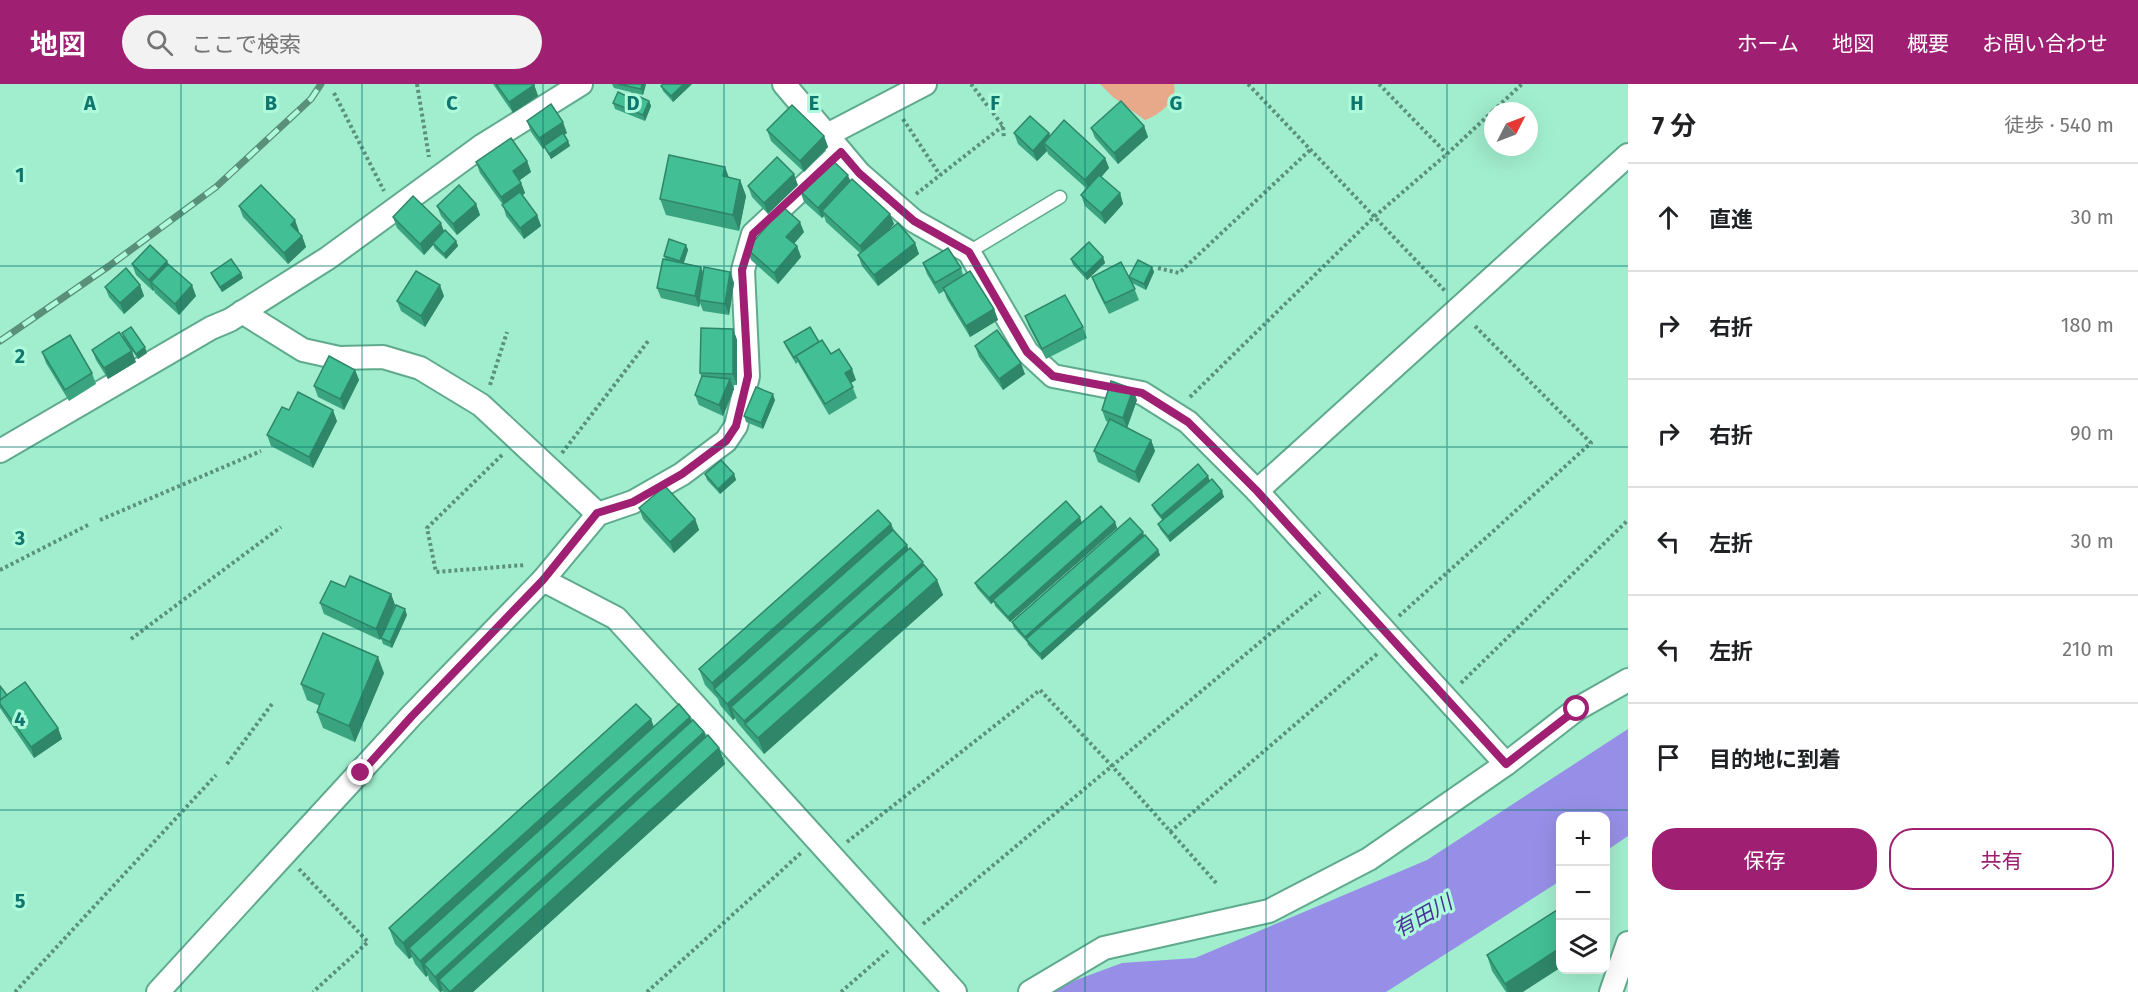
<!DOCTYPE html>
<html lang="ja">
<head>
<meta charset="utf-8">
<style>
  :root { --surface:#fff; --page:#f2f2f2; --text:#202124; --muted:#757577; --line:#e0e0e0; --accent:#9f2072 }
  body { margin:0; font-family:"Fira Sans","Noto Sans JP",sans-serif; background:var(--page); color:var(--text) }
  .controls { position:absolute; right:18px; bottom:18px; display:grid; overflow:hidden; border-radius:12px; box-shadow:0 6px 24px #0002 }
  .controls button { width:54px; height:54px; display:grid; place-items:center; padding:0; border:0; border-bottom:2px solid var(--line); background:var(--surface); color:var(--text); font:30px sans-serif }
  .compass { position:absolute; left:1484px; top:18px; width:54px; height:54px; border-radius:50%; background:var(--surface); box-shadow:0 6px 24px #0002; rotate:48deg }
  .stop { position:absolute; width:18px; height:18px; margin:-14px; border:4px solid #9f2072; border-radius:50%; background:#fff }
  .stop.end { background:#9f2072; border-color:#fff; box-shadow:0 2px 6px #0008 }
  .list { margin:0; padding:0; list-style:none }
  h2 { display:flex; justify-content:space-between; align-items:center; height:78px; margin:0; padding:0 24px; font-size:26px }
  h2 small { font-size:20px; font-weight:400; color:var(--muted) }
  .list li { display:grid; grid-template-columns:39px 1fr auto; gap:18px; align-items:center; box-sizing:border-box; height:108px; padding:0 24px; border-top:2px solid var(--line) }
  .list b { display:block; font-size:22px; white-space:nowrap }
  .list em { font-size:20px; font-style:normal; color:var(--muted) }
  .actions { display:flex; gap:12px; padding:18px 24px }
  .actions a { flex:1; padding:14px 0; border:2px solid var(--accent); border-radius:24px; text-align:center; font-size:21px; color:var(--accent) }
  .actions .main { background:var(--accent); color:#fff }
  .icon { flex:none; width:33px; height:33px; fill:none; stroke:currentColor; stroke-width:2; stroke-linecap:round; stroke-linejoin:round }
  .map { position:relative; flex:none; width:1628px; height:908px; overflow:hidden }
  header { display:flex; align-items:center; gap:36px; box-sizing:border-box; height:84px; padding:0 30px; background:var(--accent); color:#fff }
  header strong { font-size:28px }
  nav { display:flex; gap:33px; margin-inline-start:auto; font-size:21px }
  .search { width:420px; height:54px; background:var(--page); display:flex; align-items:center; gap:15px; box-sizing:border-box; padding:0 21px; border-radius:33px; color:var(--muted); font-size:22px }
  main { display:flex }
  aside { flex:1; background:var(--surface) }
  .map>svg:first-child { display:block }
</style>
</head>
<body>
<header>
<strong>地図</strong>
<div class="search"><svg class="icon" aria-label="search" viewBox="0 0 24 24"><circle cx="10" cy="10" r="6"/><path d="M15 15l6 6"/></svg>ここで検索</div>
<nav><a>ホーム</a><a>地図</a><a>概要</a><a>お問い合わせ</a></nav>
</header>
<main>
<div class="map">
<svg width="1628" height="908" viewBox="0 0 1628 908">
  <rect width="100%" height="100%" fill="#a1eece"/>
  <path fill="#e8a98b" d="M1100,0h74c4,17 -15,31 -29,36l-32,-23z"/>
  <path fill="#978fe7" d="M1628,645v107l-22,15v-35h-46v65l-174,111h-336l7,-5 65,-24 73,-5 232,-98z"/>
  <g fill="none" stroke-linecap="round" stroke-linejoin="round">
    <defs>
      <path id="service" d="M969,168l91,-55"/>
      <g id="minor">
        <path d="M784,0l75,89 55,48 55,31 58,100 26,24 89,17 46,29 69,69 249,273"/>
        <path d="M827,51l98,-51"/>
        <path d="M242,228l61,38 36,8 44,-1 37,11 61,37 117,109"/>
        <path d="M0,367l211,-123 19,-8 98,-62 155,-113 98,-61"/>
        <path d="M1257,407l371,-336"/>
        <path d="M543,496l73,38 339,374"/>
        <path d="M158,908l254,-277 131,-135 55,-66 35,-12 49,-28 44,-33 10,-15 12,-50 -5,-106 10,-36 88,-82"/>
        <path d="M1030,908l74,-44 165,-37 100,-52 137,-95 71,-55 51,-29"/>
        <path d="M1611,908l17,-49"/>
      </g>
    </defs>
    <use href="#service" stroke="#5faa8d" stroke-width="15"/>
    <use href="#minor" stroke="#5faa8d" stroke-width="26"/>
    <g stroke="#5b917c" stroke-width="4" stroke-dasharray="3 3" stroke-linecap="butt">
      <path d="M417,0l12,73"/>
      <path d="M971,0l32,42 1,13"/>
      <path d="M1248,0l198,208"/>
      <path d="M1379,0l68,70"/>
      <path d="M334,9l50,98"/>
      <path d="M1493,27l29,-27"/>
      <path d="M903,35l37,56"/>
      <path d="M916,110l87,-68"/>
      <path d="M1158,184l21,5 132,-124"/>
      <path d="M490,301l17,-53"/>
      <path d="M1190,313l185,-181 72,-62 46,-43"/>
      <path d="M562,369l87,-113"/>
      <path d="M502,371l-75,73 9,44 89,-7"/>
      <path d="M100,436l161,-69"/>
      <path d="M0,486l88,-45"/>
      <path d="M1399,532l192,-173 -117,-118"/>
      <path d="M131,555l150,-112"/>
      <path d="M1461,599l167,-163"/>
      <path d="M227,680l45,-60"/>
      <path d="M1170,748l207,-178"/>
      <path d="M847,758l193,-152 72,76 106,119"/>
      <path d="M299,785l69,73 -55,50"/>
      <path d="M923,840l397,-332"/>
      <path d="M15,908l201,-217"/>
      <path d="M647,908l154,-139"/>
      <path d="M841,908l47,-41"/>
    </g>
    <use href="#service" stroke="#fff" stroke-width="12"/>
    <use href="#minor" stroke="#fff" stroke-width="22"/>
    <defs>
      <path id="rail" d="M0,257l109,-75 107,-79 95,-88 10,-15"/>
    </defs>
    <use href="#rail" stroke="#5a8f7a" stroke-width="7"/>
    <use href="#rail" stroke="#aefbdb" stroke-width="4.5" stroke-dasharray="14" stroke-linecap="butt"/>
  </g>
  <g fill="#3aa480">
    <path d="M493,0h41l4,12 -25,17z"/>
    <path d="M612,0h34l-3,11 -29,-7z"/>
    <path d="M663,0h29l-19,18 -10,-11 -2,-5z"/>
    <path d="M630,14l19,3 2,5 -6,15 -30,-12 -2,-6z"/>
    <path d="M527,37l40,12 -3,2 6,11 -19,13 -6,-11 -2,1 -12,-17z"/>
    <path d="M1144,42l4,11 -30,27 -23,-26 -4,-10z"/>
    <path d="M767,46l57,6 4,11 -24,25 -33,-31z"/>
    <path d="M1014,49h35l1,3 55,22 4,10 -8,9 19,16 3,11 -18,20 -20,-18 -4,-11 5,-7 -38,-34 -1,-3 -10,10 -19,-17z"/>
    <path d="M527,77l4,11 -11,8 5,13 -3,3 15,19 4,11 -17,13 -18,-23 -3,-11 -23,-32 -4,-11z"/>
    <path d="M740,96l6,16 -7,35 -73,-16 -6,-16z"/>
    <path d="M850,96l40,34 4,10 -6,7 27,12 4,11 -41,32 -16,-20 -4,-11 2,-2 -34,-31 -2,-6 -2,2 -18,-16 -4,-11z"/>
    <path d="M798,101l-30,29 -16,-17 -4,-11z"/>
    <path d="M476,120l4,11 -23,20 -16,-19 -4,-10z"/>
    <path d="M239,122l60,25 -1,1 4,4 4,11 -18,17 -45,-47z"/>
    <path d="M393,133l51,14 12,10 2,5 -12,13 -11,-10 -2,-4 -9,10 -27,-27z"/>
    <path d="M804,148l-10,12 3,2 4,11 -23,27 -27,-24 -4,-11z"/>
    <path d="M686,161l2,5 -4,13 17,4 2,6 27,-1 4,11 -5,32 -26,-4 -3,-8 -1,4 -38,-9 -4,-10 8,-29 -1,-3z"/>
    <path d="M1103,173l2,6 -18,17 -14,-15 -2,-6z"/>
    <path d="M167,177l1,3 28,32 -17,19 -24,-22 -1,-3 -1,1 -17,-16 -4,-11z"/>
    <path d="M923,179l38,5 2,7 31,34 4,11 -28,17 -23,-38 -3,-8 -5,3 -12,-20z"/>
    <path d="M1152,183l2,5 -8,18 -14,-7 7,17 -30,14 -13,-26 -4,-11h37z"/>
    <path d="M211,189h30l2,5 -21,14 -9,-14z"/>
    <path d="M140,201l4,11 -20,18 -15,-17 -4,-10z"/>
    <path d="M444,212l-19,31 -24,-16 -4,-10z"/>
    <path d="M1025,232l58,11 4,11 -41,21 -17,-32z"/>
    <path d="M733,245l4,11v45h-5l2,4 -11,27 -24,-11 -4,-10 7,-17 -2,-5z"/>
    <path d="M122,249l25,20 -9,6 -14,-20z"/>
    <path d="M784,258h35l37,38 -5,3 6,15 -28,17 -29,-49 -2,-4 -2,2 -10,-17z"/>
    <path d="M975,262l50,28 -22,16 -24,-33z"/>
    <path d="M92,266l44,12 -28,17 -12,-19z"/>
    <path d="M42,268l50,21 4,11 -27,17 -23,-38z"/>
    <path d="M355,286l4,10 -15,30 -26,-13 -4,-11z"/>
    <path d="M775,316l-12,29 -17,-7 -2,-6z"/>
    <path d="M1137,316l-10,28 24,12 4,11 -16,32 -41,-21 -4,-11 14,-29 -2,-1 -4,-11z"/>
    <path d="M289,326l48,11 -24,47 -42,-22 -4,-11z"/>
    <path d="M705,390h29l2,6 -16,14 -13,-14z"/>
    <path d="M1210,397l14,16 -54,45 -10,-13 -2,-5 4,-4 -8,-10 -2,-5z"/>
    <path d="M639,424l56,11 4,11 -25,23 -31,-34z"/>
    <path d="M1115,438l2,6 -107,94 -15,-16 -1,-4 -3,2 -14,-16 -2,-5z"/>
    <path d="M891,440l3,6 13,15 1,4 29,31 6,15 -179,159 -27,-32 -2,-4 -2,2 -13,-15 -2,-6 -13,-14 -6,-16z"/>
    <path d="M1144,451l14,15 2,5 -118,105 -14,-15 -1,-3 -13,-14 -2,-6z"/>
    <path d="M391,510l4,11 -15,35 -56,-26 -4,-11z"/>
    <path d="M407,531l-15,33 -9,-4 -2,-6z"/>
    <path d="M384,589l-29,69 -32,-14 -6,-16 3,-6 -13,-6 -6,-16z"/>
    <path d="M0,602l7,9 51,33 4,11 -28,19 -34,-50z"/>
    <path d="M651,635l3,8 38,-5 14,15 13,11 6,16 -252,228h-30v-1l-3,1 -11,-12 -1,-5 -2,2 -11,-13 -3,-7 -3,2 -14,-15 -6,-16z"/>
    <path d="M1487,871l36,37h-17l-14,-21z"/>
  </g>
  <g fill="#2f8668">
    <path d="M642,0h4l-3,11 -2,-6z"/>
    <path d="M684,0h8l-19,18 -2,-6z"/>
    <path d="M534,1l4,11 -25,17 -4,-11z"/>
    <path d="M649,17l2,5 -6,15 -2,-6z"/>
    <path d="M563,38l4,11 -24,16 -4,-11z"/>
    <path d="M1144,42l4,11 -30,27 -4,-11z"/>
    <path d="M1049,49l4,11 -9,-1 3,8 -10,10 -4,-10z"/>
    <path d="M824,52l4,11 -24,25 -4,-11z"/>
    <path d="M568,57l2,5 -19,13 -2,-5z"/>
    <path d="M1105,74l4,10 -20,23 -4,-11z"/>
    <path d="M527,77l4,11 -14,10 -4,-11z"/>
    <path d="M725,83l6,16 -8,-7z"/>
    <path d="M794,90l4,11 -30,29 -4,-11z"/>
    <path d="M848,91l4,11 -30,25 2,5 -2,2 -4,-10z"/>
    <path d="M740,96l6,16 -7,35 -6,-16z"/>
    <path d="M521,99l4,10 -20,15 -4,-11z"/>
    <path d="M1120,109l3,11 -18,20 -4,-11z"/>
    <path d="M476,120l4,11 -23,20 -4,-11z"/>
    <path d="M890,130l4,10 -30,33 -4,-11z"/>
    <path d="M537,131l4,11 -17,13 -4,-11z"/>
    <path d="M295,136l4,11 -4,5 -4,-11z"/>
    <path d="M800,138l4,10 -14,16 -4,-11z"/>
    <path d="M441,139l4,11 -12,9v2l-9,10 -4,-11z"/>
    <path d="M302,152l4,11 -18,17 -4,-11z"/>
    <path d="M456,157l2,5 -12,13 -2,-5z"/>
    <path d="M915,159l4,11 -41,32 -4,-11z"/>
    <path d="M686,161l2,5 -6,17 -2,-6z"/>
    <path d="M797,162l4,11 -23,27 -4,-11z"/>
    <path d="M1103,173l2,6 -18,17 -2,-6z"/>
    <path d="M167,177l4,11 -20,10 3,8 -1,1 -4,-11z"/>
    <path d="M701,183l4,11 -6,22 1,3 -1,4 -4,-11z"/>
    <path d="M1152,183l2,5 -8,18 -2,-6z"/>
    <path d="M730,188l4,11 -5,32 -4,-11z"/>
    <path d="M241,189l2,5 -21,14 -2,-5z"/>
    <path d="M140,201l4,11 -20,18 -4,-11z"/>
    <path d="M192,201l4,11 -17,19 -4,-11z"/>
    <path d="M440,201l4,11 -19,31 -4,-11z"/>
    <path d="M994,225l4,11 -28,17 -4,-11z"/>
    <path d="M733,245l4,11v45l-4,-11z"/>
    <path d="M145,263l2,6 -9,6 -2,-5z"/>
    <path d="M132,267l4,11 -28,17 -4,-11z"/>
    <path d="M1021,279l4,11 -22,16 -4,-11z"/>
    <path d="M852,285l4,11 -7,4 -4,-11z"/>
    <path d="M355,286l4,10 -15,30 -4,-11z"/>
    <path d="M730,295l4,10 -11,27 -4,-11z"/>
    <path d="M1133,305l4,11 -10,28 -4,-10z"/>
    <path d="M773,310l2,6 -12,29 -2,-6z"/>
    <path d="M333,326l4,11 -24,47 -4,-11z"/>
    <path d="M1151,356l4,11 -16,32 -4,-11z"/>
    <path d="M734,390l2,6 -16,14 -2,-5z"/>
    <path d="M1208,392l2,5 -47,40 -2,-5z"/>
    <path d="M1222,407l2,6 -54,45 -2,-6z"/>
    <path d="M1080,433l2,6 -91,81 -2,-6z"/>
    <path d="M695,435l4,11 -25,23 -4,-11z"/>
    <path d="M1115,438l2,6 -107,94 -2,-5z"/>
    <path d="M891,440l6,16 -183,149 4,10 -6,-16z"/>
    <path d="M1143,448l2,6 -119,101 1,3 -2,-5z"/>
    <path d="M907,461l5,16 -181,146 4,11 -2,2 -6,-16z"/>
    <path d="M1158,466l2,5 -118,105 -2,-6z"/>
    <path d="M923,478l6,16 -184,146 4,13 -5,-16z"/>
    <path d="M937,496l6,15 -179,159 -6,-16z"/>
    <path d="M391,510l4,11 -15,35 -4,-11z"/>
    <path d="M405,525l2,6 -15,33 -2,-6z"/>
    <path d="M378,573l6,16 -29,69 -6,-16z"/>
    <path d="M690,633l5,16 -271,231 4,11 -2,2 -6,-16z"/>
    <path d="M651,635l5,16 -247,213 3,9 -3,2 -6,-16z"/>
    <path d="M58,644l4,11 -28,19 -3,-11z"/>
    <path d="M704,648l6,16 -271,232 4,11 -3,1 -5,-15z"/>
    <path d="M719,664l6,16 -252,228h-23z"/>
    <path d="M1560,864v20l-37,24h-15l-3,-8z"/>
  </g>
  <g fill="#43bf95" stroke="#2f8668" stroke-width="1.5">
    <path d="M496,0h38v1l-25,17z"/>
    <path d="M618,0h24l-1,5z"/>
    <path d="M663,0h21l-13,12 -10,-10z"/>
    <path d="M618,8l12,6 2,-5 17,8 -6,14 -30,-12z"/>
    <path d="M1121,17l23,25 -30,27 -23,-25z"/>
    <path d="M551,20l12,18 -24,16 -12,-17z"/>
    <path d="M792,21l32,31 -24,25 -33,-31z"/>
    <path d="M1030,32l19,17 -16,18 -19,-18z"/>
    <path d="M1064,36l41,38 -20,22 -41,-37z"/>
    <path d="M563,49l5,8 -19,13 -5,-8z"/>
    <path d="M511,54l16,23 -14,10 8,12 -20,14 -25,-35z"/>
    <path d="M669,71l56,12 -2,9 17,4 -7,35 -73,-16z"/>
    <path d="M777,73l17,17 -30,29 -16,-17z"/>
    <path d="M830,74l18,17 -30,33 -18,-17z"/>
    <path d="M1099,91l21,18 -19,20 -20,-18z"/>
    <path d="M852,95l38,35 -30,32 -38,-35z"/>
    <path d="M261,101l34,35 -4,5 11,11 -18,17 -45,-47z"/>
    <path d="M459,101l17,19 -23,20 -16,-18z"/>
    <path d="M520,108l17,23 -17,13 -18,-23z"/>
    <path d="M413,112l28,27 -21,21 -27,-27z"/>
    <path d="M783,123l17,15 -14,15 11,9 -23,27 -27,-24z"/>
    <path d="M898,139l17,20 -41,32 -16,-20z"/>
    <path d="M445,146l11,11 -12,13 -11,-11z"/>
    <path d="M669,155l17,6 -6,16 -16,-5z"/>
    <path d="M1089,158l14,15 -18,17 -14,-15z"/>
    <path d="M150,161l17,16 -18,19 -17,-16z"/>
    <path d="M948,164l13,20 -26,15 -12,-20z"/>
    <path d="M231,175l10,14 -21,14 -9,-14z"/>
    <path d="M663,175l38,8 -6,29 -38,-8z"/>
    <path d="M1138,176l14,7 -8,17 -15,-7z"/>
    <path d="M1121,178l14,27 -30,14 -13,-26z"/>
    <path d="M168,180l24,21 -17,19 -24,-22z"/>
    <path d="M704,183l26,5 -5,32 -26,-4z"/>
    <path d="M126,184l14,17 -20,18 -15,-16z"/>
    <path d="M416,187l24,14 -19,31 -24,-15z"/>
    <path d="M970,187l24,38 -28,17 -23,-38z"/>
    <path d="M1065,211l18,32 -41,22 -17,-33z"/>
    <path d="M131,243l14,20 -9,7 -14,-21z"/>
    <path d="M810,243l9,15 -23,14h1l-3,2 -10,-16z"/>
    <path d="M701,244l32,1v45l-33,-1z"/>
    <path d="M997,246l24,33 -22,16 -24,-33z"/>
    <path d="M119,248l13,19 -28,17 -12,-18z"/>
    <path d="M70,251l22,38 -27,17 -23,-38z"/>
    <path d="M822,256l9,14 8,-5 13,20 -7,4 8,14 -28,17 -29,-48z"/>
    <path d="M329,272l26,14 -15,29 -26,-13z"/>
    <path d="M702,292l28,3 -11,26 -24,-10z"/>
    <path d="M1111,297l22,8 -10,29 -21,-8z"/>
    <path d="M756,303l17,7 -12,29 -17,-7z"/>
    <path d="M298,308l35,18 -24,47 -42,-22 15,-28 7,3z"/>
    <path d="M1110,335l41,21 -16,32 -41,-21z"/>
    <path d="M721,376l13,14 -16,15 -13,-15z"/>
    <path d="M1198,380l10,12 -47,40 -9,-11z"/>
    <path d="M1212,395l10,12 -54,45 -10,-12z"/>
    <path d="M665,402l30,33 -25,23 -31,-34z"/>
    <path d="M1066,417l14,16 -91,81 -14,-15z"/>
    <path d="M1101,422l14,16 -107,95 -15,-17z"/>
    <path d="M878,426l13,14 -179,159 -13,-14z"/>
    <path d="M1130,434l13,14 -118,105 -13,-15z"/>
    <path d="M893,446l14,15 -180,159 -13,-15z"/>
    <path d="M1145,451l13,15 -118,104 -14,-15z"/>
    <path d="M910,464l13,14 -179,159 -13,-14z"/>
    <path d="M924,481l13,15 -179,158 -13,-14z"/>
    <path d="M350,492l41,18 -15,35 -56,-26 11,-22 14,6z"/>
    <path d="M396,521l9,4 -15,33 -9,-4z"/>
    <path d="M323,549l55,24 -29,69 -32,-14 7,-18 -23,-10z"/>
    <path d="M25,598l33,46 -27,19 -31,-43v-4z"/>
    <path d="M0,602l7,9 -7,5z"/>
    <path d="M636,620l15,15 -248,224 -14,-15z"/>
    <path d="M679,620l11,13 -270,244 -11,-13z"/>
    <path d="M693,636l11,12 -269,245 -11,-13z"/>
    <path d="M708,651l11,13 -269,244 -11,-12z"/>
    <path d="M1560,824v40l-55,36 -18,-29z"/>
  </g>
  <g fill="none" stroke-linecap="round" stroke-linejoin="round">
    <path stroke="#9f2072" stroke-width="8" d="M361,689l51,-57 131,-136 54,-67 36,-11 49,-28 44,-33 10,-15 12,-50 -6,-106 11,-36 88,-82 18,21 55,48 55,31 58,100 26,24 89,17 46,29 69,69 249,273 71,-55"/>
  </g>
  <path fill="none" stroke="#0f766e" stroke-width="1.5" stroke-opacity="0.55" d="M181,0v908M362,0v908M543,0v908M724,0v908M904,0v908M1085,0v908M1266,0v908M1447,0v908M0,182h1628M0,363h1628M0,545h1628M0,726h1628"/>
  <g text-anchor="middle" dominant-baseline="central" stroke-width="6" stroke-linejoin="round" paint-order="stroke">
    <g font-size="21" font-style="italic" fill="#493499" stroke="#aefbdb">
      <text transform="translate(1423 832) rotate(-29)">有田川</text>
    </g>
  </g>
  <g font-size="20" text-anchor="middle" font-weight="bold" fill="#0f766e" stroke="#aefbdb" stroke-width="6" stroke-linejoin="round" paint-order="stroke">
    <text x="90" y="26">A</text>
    <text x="271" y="26">B</text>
    <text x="452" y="26">C</text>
    <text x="633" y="26">D</text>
    <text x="814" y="26">E</text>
    <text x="995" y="26">F</text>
    <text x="1176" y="26">G</text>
    <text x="1357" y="26">H</text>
    <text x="20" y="98">1</text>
    <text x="20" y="279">2</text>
    <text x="20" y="461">3</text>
    <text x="20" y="642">4</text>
    <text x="20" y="824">5</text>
  </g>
</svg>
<div class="controls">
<button>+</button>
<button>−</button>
<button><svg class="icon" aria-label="layers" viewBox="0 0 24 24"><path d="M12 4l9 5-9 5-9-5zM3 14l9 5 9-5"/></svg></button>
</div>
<svg class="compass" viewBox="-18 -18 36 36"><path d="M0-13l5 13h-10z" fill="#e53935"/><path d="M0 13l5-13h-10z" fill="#757577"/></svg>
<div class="stop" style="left:1577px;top:625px"></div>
<div class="stop end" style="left:361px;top:689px"></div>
</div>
<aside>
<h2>7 分<small>徒歩 · 540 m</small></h2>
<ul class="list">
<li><svg class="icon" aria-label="ahead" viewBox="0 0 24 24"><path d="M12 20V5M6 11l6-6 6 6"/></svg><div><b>直進</b></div><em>30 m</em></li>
<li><svg class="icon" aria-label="right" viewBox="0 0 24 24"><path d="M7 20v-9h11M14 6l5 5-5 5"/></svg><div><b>右折</b></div><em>180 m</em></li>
<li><svg class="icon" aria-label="right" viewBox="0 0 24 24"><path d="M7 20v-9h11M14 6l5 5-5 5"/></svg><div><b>右折</b></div><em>90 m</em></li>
<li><svg class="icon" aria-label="left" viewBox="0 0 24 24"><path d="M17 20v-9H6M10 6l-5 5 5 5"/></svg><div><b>左折</b></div><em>30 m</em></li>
<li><svg class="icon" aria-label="left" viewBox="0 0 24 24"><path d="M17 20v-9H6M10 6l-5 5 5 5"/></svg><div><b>左折</b></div><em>210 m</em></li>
<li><svg class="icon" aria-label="arrive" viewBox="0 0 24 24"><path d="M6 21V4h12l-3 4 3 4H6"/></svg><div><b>目的地に到着</b></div></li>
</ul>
<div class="actions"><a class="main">保存</a><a>共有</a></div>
</aside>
</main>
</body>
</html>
